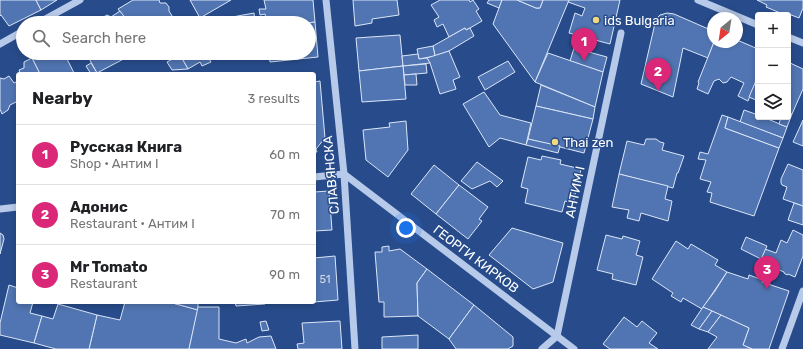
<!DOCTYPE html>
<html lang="en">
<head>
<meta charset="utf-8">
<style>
  :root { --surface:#fff; --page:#f2f2f2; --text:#202124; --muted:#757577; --line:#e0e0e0; --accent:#db2777 }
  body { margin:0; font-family:Rubik,sans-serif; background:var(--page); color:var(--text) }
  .controls { position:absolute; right:12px; top:12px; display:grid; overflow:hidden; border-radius:4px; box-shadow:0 2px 6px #0003 }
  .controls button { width:36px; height:36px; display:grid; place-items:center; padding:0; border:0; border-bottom:1px solid var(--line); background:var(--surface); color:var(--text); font:20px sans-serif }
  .compass { position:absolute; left:707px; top:12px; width:36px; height:36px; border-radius:50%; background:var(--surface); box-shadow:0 2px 6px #0003; rotate:210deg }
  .you { position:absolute; left:406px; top:228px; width:14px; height:14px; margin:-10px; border:3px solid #fff; border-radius:50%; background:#1a73e8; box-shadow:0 0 0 6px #1a73e833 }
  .badge { display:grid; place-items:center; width:26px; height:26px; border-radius:50%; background:var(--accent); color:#fff; font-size:13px; font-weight:700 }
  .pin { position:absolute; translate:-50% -33px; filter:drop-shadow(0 1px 2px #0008) }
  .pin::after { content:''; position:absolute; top:21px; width:14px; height:12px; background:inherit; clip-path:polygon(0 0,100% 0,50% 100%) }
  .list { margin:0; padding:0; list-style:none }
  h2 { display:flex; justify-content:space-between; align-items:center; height:52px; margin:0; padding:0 16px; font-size:17px }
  h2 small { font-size:13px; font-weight:400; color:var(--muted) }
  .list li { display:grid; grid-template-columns:26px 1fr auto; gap:12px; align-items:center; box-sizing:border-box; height:60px; padding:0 16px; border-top:1px solid var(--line) }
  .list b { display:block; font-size:15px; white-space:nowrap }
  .list p { margin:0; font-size:13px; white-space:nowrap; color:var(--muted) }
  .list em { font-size:13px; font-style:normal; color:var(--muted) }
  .icon { flex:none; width:22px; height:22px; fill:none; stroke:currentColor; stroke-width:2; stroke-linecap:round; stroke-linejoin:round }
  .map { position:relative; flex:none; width:803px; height:349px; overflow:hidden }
  .search { position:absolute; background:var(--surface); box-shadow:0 2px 6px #0003; left:16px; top:16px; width:300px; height:44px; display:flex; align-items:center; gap:10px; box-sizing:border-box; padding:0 14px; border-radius:22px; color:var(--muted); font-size:15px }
  .panel { position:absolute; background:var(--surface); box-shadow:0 2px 6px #0003; left:16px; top:72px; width:300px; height:232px; border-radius:4px }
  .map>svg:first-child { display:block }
</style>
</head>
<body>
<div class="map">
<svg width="803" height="349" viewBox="0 0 803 349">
  <rect width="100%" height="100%" fill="#284c8b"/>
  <g fill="#5175b2" stroke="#dbe6f8">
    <path d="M0,0h36l5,10 -32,16 -8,-11 -1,1z"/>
    <path d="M36,0h21l-16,10z"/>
    <path d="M133,0h26l1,3h6l3,4v4l5,8 -1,1 2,3h-46l-11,-14z"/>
    <path d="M190,0h41l-31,18z"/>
    <path d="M264,0h49l2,22 -8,1h-40l-2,-9 -5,1 -1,-6h7z"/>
    <path d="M353,0h44l2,15 -27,4v4l-17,3z"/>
    <path d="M440,0h29l1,2 3,-2 6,9 -3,2 6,10 -12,7 -4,2 -1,-2 -16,9 -6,-13 -6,3 -3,-7 5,-3 -8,-12z"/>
    <path d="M489,0h13l-3,8 -12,-5z"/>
    <path d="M502,0h15l19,8h4l3,-8h26l-34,82 -42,-58z"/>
    <path d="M517,0h26l-3,8h-4z"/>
    <path d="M569,0h51l-10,44 -41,-11 6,-20 7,3 3,-8 -17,-6z"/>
    <path d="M757,0h46v8l-4,10 -13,-5 -1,2 -19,-8 1,-2z"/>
    <path d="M120,11l9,12h-36l14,-8 4,2z"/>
    <path d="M254,13l1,10h-39v-3z"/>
    <path d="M667,13l7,1 39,17v11h1l-6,16 -25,-10 -10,49 -32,-13 15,-65 4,-4z"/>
    <path d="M315,22l3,35 -48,5 -1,-9h40v-30h-2z"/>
    <path d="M465,28l1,2 4,-2 4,8 -25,15 -14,5 -2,-10z"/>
    <path d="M400,35l3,31 -44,5 -3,-33z"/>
    <path d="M737,40l21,9v27l-10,25 -10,-5 6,-13 -13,-6 -4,5 -4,1 -4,-4 -5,2 -6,13 -11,-5 2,-6 -1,-1 16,-40h23z"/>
    <path d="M433,46l2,10 -16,3 -2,-10z"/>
    <path d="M574,48l33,9 -4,15 -33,-11z"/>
    <path d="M449,51l11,26 -7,3 3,9 -16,5 -10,-31 -3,-5z"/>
    <path d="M41,53h23l10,20 -2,1h-32l-8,-16z"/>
    <path d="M86,53h47v1l-36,19z"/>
    <path d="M183,53h34l-9,4 3,5 -9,4 -2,-4 -12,7 -8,-14z"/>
    <path d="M548,53l55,19 -8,35 -60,-25z"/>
    <path d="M418,54l1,5 8,-1 3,5 -27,3 -1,-10z"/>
    <path d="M180,55l8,14 -16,1 -5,-8z"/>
    <path d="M32,58l8,16h-21l1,-1 -1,-3 5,-2v-6z"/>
    <path d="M508,61l7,11 -30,18 -7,-13z"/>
    <path d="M788,62l15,7v20l-11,25 -4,-1z"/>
    <path d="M91,63l6,10 1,1h-7l-5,-8z"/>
    <path d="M426,64l1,9 -23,2 -1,-9z"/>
    <path d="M403,66l3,33 -44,3 -3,-31z"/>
    <path d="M416,74l1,11h-12l-1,-10z"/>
    <path d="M9,76l5,7 4,-2v20l-8,4 -2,5 -6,4 -2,-5v-31l4,1z"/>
    <path d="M758,76v25l-9,-4z"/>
    <path d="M320,81l5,57 -9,11 1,3h-3v-70z"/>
    <path d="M541,85l54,22 -2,12 -57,-13z"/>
    <path d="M484,92l16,23 31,8 -5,22 -26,-7 -11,9 -26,-43z"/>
    <path d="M536,106l57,13 -9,34 -56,-14z"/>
    <path d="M744,110l14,5v2h5l24,10 -4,11 -43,-16z"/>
    <path d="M788,113l4,1 -5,13 -8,-3 2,-7h7z"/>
    <path d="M722,115l6,2 -3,11 54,20 -25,68 -44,-14 2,-9 -5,-1 4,-10 -11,-3 6,-19 -8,-1 2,-7 8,2z"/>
    <path d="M728,117l55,21 -4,10 -54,-20z"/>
    <path d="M803,120v26l-10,-4z"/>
    <path d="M406,121l2,29 -20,27 -22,-17 -3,-30 27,-3 -1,-4z"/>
    <path d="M528,139l32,7 -2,7 -32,-8z"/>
    <path d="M646,139h10l4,3 4,1 -2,7 22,6 -6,17h-1l-4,15 -54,-14 8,-33 17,4z"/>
    <path d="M542,156l19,4 -1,4 21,5 -8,34 -8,-2 -3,11 -37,-9 3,-14 -7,-2 7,-30 13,3z"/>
    <path d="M477,162l26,19 -6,6 -7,-6 -18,8 -11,-8z"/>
    <path d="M788,164l15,6v36l-20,-7 4,-12 -5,-2 -1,-2v-4z"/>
    <path d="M434,165l25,20 -23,29 -25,-20z"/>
    <path d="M619,174l49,12 -3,13 7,2 -4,20 -27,-8 -2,8 -12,-3 2,-8 -17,-3z"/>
    <path d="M459,185l29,22 -9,12 3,2 -14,18 -32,-25z"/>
    <path d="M329,191l3,39 -18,1v-39z"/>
    <path d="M794,203l9,3v19l-15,-5z"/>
    <path d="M512,228l51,15 -10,39 -20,7 -44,-34z"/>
    <path d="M793,230l10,5v21l-8,21 -7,-3 -1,1 -3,-2v-1l-24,-10 5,-13 11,4 5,-13 6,3z"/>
    <path d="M0,233l3,2 1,4 -4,15z"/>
    <path d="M606,235l16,4 1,-3 17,5 -4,14 7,2 -7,28 -24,-6 1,-5 -16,-4z"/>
    <path d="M746,237l21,9 -6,13 -20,-10z"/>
    <path d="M676,241l12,8 3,-5 27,16 -3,5 12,7 -25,37 -19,-11 -2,4 -10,-6 2,-3 -21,-14z"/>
    <path d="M389,246v5l11,-2 27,20 -10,14 1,33 -34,1v-15h-5l-4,-50h7v-5z"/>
    <path d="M335,256l3,44 -24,2v-44z"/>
    <path d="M427,269l47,36 -25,34 -31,-23 -1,-33z"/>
    <path d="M727,272l21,7 1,-4 14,5 -1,2 27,9 -20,58h-17l-9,-4 6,-17 -46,-21 12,-16z"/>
    <path d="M9,285l9,3v14h15l-3,11 12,3 -8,27 -34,-8v-12z"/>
    <path d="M125,302h44l29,8 -9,39h-100l8,-34 23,5z"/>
    <path d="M169,302h29v8z"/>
    <path d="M235,302h30v2l-29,2z"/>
    <path d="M58,304l39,11 -8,34h-33l-22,-6 8,-27 11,3z"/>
    <path d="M474,305l39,32v9l-5,3h-52l-7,-10z"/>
    <path d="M198,307h21v32l17,4 10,-4 1,4 12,-6 12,-1 5,13h-87z"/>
    <path d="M703,307l9,4 -13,18 -8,-4z"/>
    <path d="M712,311l9,4 -13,17 -9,-3z"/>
    <path d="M721,315l28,13 -6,17 9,4h-44l9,-12 -9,-5z"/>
    <path d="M624,317l13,10 5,-6 15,12 -8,10 9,6h-48l-7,-5z"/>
    <path d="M266,321l3,9 -7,1 -2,-9z"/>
    <path d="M340,321l2,28h-44l-1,-5 7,-1 -2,-20z"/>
    <path d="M418,335v14h-36v-12z"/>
  </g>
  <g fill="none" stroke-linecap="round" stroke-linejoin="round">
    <g stroke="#b7caea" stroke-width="7">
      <path d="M326,0l18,174 11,175"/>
      <path d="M698,0l60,25"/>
      <path d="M38,23l42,-23"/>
      <path d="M788,37l15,6"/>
      <path d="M0,44l23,-13"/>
      <path d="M314,177l30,-3 230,175"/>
      <path d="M0,209l18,-2"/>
      <path d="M542,349l15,-13 64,-303"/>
      <path d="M782,349l21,-58"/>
    </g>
  </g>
  <g fill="#f1d87e" stroke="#284c8b" stroke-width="1.5">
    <circle cx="596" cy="20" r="4"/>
    <circle cx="555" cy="142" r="4"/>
  </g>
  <g text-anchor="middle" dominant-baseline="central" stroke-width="3" stroke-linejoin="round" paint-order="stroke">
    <g font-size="11" fill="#d4dcec">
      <text x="325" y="279">51</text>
    </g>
    <g font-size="13" fill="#fff" stroke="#284c8b" text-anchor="start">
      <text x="604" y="20">ids Bulgaria</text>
      <text x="563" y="142">Thai zen</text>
    </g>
    <g font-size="13" fill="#fff" stroke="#284c8b">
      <text transform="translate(331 175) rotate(-95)">СЛАВЯНСКА</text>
      <text transform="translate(575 192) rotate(-78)">АНТИМ I</text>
      <text transform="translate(476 259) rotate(37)">ГЕОРГИ КИРКОВ</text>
    </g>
  </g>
</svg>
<div class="controls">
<button>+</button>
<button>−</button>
<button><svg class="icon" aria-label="layers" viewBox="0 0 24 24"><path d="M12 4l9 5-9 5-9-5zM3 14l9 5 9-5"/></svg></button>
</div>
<svg class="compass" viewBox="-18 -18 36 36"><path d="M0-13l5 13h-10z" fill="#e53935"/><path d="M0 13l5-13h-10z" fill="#757577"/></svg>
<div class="you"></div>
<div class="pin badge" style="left:584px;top:61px">1</div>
<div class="pin badge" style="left:658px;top:91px">2</div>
<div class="pin badge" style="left:767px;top:289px">3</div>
<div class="search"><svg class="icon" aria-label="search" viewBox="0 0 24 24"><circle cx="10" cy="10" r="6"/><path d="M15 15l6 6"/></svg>Search here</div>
<section class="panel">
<h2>Nearby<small>3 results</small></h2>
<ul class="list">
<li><span class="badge">1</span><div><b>Русская Книга</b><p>Shop · Антим I</p></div><em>60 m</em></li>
<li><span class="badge">2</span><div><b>Адонис</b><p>Restaurant · Антим I</p></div><em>70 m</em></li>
<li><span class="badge">3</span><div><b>Mr Tomato</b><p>Restaurant</p></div><em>90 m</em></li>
</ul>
</section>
</div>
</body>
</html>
